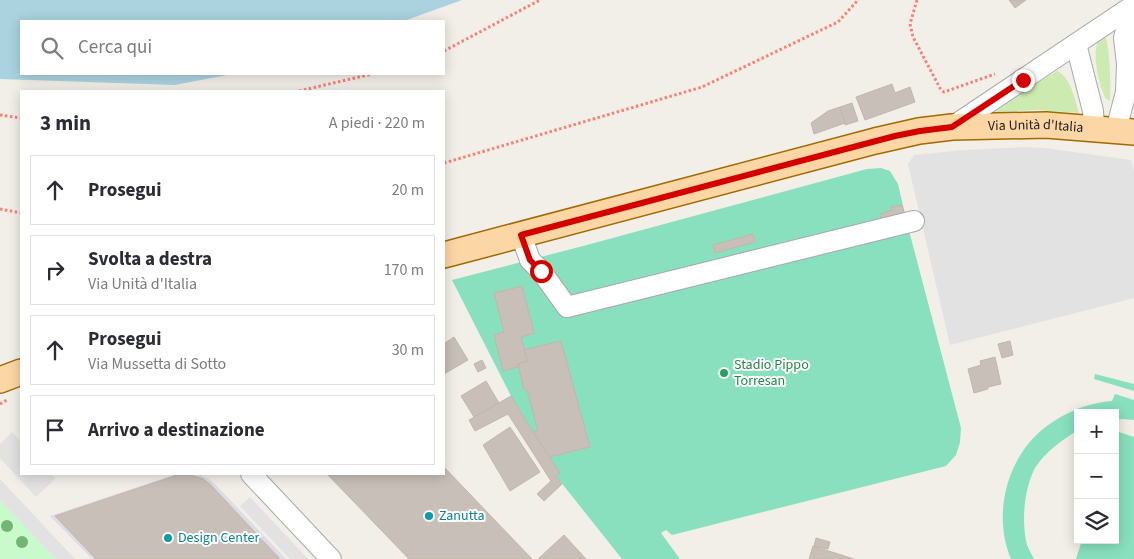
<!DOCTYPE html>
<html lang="it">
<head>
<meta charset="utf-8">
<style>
  :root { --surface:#fff; --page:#f7f7f7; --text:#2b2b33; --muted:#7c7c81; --line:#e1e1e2 }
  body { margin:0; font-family:"Source Sans 3",sans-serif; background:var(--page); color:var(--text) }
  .controls { position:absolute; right:15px; bottom:15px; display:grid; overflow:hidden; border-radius:0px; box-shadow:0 2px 12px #0003 }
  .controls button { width:45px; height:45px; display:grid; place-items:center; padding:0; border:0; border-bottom:1px solid var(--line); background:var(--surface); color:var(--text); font:25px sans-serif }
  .stop { position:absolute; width:15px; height:15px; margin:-11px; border:4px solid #d40000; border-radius:50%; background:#fff }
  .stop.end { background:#d40000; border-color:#fff; box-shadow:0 1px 5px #0008 }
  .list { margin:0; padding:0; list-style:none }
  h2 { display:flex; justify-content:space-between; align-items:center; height:65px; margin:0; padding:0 20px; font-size:21px }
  h2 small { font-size:16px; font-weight:400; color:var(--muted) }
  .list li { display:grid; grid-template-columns:32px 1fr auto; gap:15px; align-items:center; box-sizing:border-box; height:70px; margin:0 10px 10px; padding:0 10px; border:1px solid var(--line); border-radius:0px }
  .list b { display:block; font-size:19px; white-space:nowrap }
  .list p { margin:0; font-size:16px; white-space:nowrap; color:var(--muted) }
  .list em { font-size:16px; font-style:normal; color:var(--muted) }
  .icon { flex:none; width:28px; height:28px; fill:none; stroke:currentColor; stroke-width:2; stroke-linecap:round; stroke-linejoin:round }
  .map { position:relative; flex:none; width:1134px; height:559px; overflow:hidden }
  .search { position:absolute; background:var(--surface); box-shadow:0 2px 12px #0003; left:20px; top:20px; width:425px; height:55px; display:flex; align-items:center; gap:12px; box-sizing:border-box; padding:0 18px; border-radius:0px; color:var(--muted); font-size:19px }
  .panel { position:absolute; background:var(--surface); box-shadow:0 2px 12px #0003; left:20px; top:90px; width:425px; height:385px; border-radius:0px }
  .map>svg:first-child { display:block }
</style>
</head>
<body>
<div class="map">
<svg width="1134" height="559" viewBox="0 0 1134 559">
  <rect width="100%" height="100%" fill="#f2efe9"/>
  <g fill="#cdebb0">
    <path d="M1105,34c5,16 6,49 5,67l-4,-2c-7,-12 -15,-48 -7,-60 2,-2 4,-3 6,-5z"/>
    <path d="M1057,71c14,6 18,29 22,42l-42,-3 -42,2 40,-28z"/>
  </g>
  <path fill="#c8facc" d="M0,500l56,59h-56z"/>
  <g fill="#88e0be">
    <path d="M881,168l9,3 8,13 9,39 54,205 -1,14 -4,13 -10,11 -274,69 -6,-5 -5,3 19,26h-58l-66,-83 3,-3 -26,-41 -22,-36 -59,-116 131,-34 284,-77z"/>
    <path d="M1095,374l39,10v7l-40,-12z"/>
    <path d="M1115,394l19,6v20l-12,-1 -7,1v-7h-37v17c-16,10 -37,25 -45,42 -9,21 -11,47 -7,69 1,6 5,12 8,18h-23c-16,-37 -8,-85 18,-116 19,-23 52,-40 83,-42z"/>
    <path d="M1116,431l18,6v122h-58l6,-19h33z"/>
  </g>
  <g fill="#e2e2e2">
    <path d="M1026,147l19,1 86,12 3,10v128l-184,47 -42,-181 6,-9 50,-5z"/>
    <path d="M12,432l9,10v32h30l4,5 -19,18 -36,-39v-14z"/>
    <path d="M0,479l75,80h-19l-56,-59z"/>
    <path d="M250,497l58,62h-18l-50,-53z"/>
  </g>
  <path fill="#dddde8" d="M176,474h23l10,5 7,6 70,74h-6l-70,-75 -7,-5 -13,-4 -5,-1 -9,1 -120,41 40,43h-4l-42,-43z"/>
  <path fill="#aad3df" d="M0,0h462l-58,21h-383v53h211l-57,11 -175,-6z"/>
  <g fill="#c7bfb8" stroke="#c4b6ab">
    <path d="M1009,0h17l-11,8z"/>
    <path d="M892,84l3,9 15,-6 5,15 -50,18 -9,-23z"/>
    <path d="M852,103l6,18 -13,4 -5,-18z"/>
    <path d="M840,107l5,16 -31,11 -3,-11 17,-12z"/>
    <path d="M902,205l4,16 -23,3 -3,-10 12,-4 -1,-3z"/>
    <path d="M753,234l2,8 -40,11 -2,-8z"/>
    <path d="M522,286l12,47 -13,4 7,24 -10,3v3l-15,4 -9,-36 10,-3 -10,-39z"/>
    <path d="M454,337l14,23 -24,14v-33l1,2z"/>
    <path d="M561,341l29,106 -41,10 -16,-25 5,-1 -11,-41h-3l-6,-26 10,-3 -4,-11z"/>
    <path d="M1010,341l3,14 -11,3 -4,-14z"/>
    <path d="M995,357l6,27 -13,3v2l-14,4 -6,-24 13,-4 -1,-4z"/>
    <path d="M482,360l4,8 -8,4 -4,-8z"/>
    <path d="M486,381l13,22 -25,14 -13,-21z"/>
    <path d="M511,396l22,36 27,41 -4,3 6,8 -18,17 -7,-7 14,-13 -43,-67 -33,17 -6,-11z"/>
    <path d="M510,427l30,45 -30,19 -27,-46z"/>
    <path d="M444,467l88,92h-123l-82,-85h117z"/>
    <path d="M180,474l14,2 9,3 7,5 70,75h-184l-41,-43z"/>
    <path d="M564,535l22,24h-48z"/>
    <path d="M816,538l14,4 -2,7 -14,-3z"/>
    <path d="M813,546l41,13h-45z"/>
  </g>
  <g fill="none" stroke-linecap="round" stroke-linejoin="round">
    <defs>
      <g id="minor">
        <path d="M1076,44l17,67 1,17"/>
        <path d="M952,127l182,-122"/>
        <path d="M1116,130l10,-38 1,-28 -3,-26 8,-32"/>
        <path d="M521,235l9,25 11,11 26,36 347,-86"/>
        <path d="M251,474l80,85"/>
      </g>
      <g id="major">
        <path id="s1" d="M444,255l431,-114 44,-10 33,-4 94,-2 88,7"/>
        <path d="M0,380l21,-8"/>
      </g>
    </defs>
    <use href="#minor" stroke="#a9a9a9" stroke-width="22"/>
    <use href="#major" stroke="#a06b00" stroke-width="28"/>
    <g stroke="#fa8072" stroke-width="3" stroke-dasharray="2.5 2.5" stroke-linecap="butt">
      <path d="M917,0l-7,24 3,13 28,53 3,2 51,-18"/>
      <path d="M444,51l96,-51"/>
      <path d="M299,91l73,-17"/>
      <path d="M0,115l21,3"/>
      <path d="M444,163l258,-76 136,-65 20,-22"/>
      <path d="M0,209l21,4"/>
      <path d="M0,404l7,-4"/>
    </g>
    <use href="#minor" stroke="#fff" stroke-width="20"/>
    <use href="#major" stroke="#fcd6a4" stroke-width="25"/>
  </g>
  <g fill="#74b475">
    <circle cx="7" cy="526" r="6"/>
    <circle cx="22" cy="542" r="6"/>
  </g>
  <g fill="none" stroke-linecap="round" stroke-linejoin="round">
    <path stroke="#d40000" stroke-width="6" d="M541,271l-11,-11 -9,-25 374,-99 25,-5 32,-4 71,-47"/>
  </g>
  <circle fill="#2e9e5b" stroke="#fff" stroke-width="2" cx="724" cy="373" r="5"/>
  <g fill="#0f9aa8" stroke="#fff" stroke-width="2">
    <circle cx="429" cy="516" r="5"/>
    <circle cx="168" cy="538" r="5"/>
  </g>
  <g text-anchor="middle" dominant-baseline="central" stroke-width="4" stroke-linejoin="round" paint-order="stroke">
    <g font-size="14" fill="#222" stroke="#fff">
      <text stroke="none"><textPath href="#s1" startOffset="608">Via Unità d'Italia</textPath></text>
    </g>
    <g font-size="14" fill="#27864d" stroke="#fff" text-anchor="start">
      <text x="734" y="365">Stadio Pippo<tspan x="734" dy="16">Torresan</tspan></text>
    </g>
    <g font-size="14" fill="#0d838f" stroke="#fff" text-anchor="start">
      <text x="439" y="516">Zanutta</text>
      <text x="178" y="538">Design Center</text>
    </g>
  </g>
</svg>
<div class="controls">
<button>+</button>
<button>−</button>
<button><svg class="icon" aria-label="layers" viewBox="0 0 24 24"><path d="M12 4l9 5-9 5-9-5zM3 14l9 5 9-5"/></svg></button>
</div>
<div class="stop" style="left:541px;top:271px"></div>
<div class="stop end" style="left:1023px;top:80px"></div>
<div class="search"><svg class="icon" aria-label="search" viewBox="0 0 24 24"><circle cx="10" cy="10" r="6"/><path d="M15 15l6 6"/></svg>Cerca qui</div>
<section class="panel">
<h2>3 min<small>A piedi · 220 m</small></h2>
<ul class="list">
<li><svg class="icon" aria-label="ahead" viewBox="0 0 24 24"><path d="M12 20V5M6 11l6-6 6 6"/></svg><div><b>Prosegui</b></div><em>20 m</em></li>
<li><svg class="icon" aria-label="right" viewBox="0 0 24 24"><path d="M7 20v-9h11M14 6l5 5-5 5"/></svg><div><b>Svolta a destra</b><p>Via Unità d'Italia</p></div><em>170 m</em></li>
<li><svg class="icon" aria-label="ahead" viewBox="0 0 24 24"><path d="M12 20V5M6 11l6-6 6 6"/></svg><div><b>Prosegui</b><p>Via Mussetta di Sotto</p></div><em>30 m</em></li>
<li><svg class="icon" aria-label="arrive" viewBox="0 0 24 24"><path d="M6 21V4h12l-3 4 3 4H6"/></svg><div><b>Arrivo a destinazione</b></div></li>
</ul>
</section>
</div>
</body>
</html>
